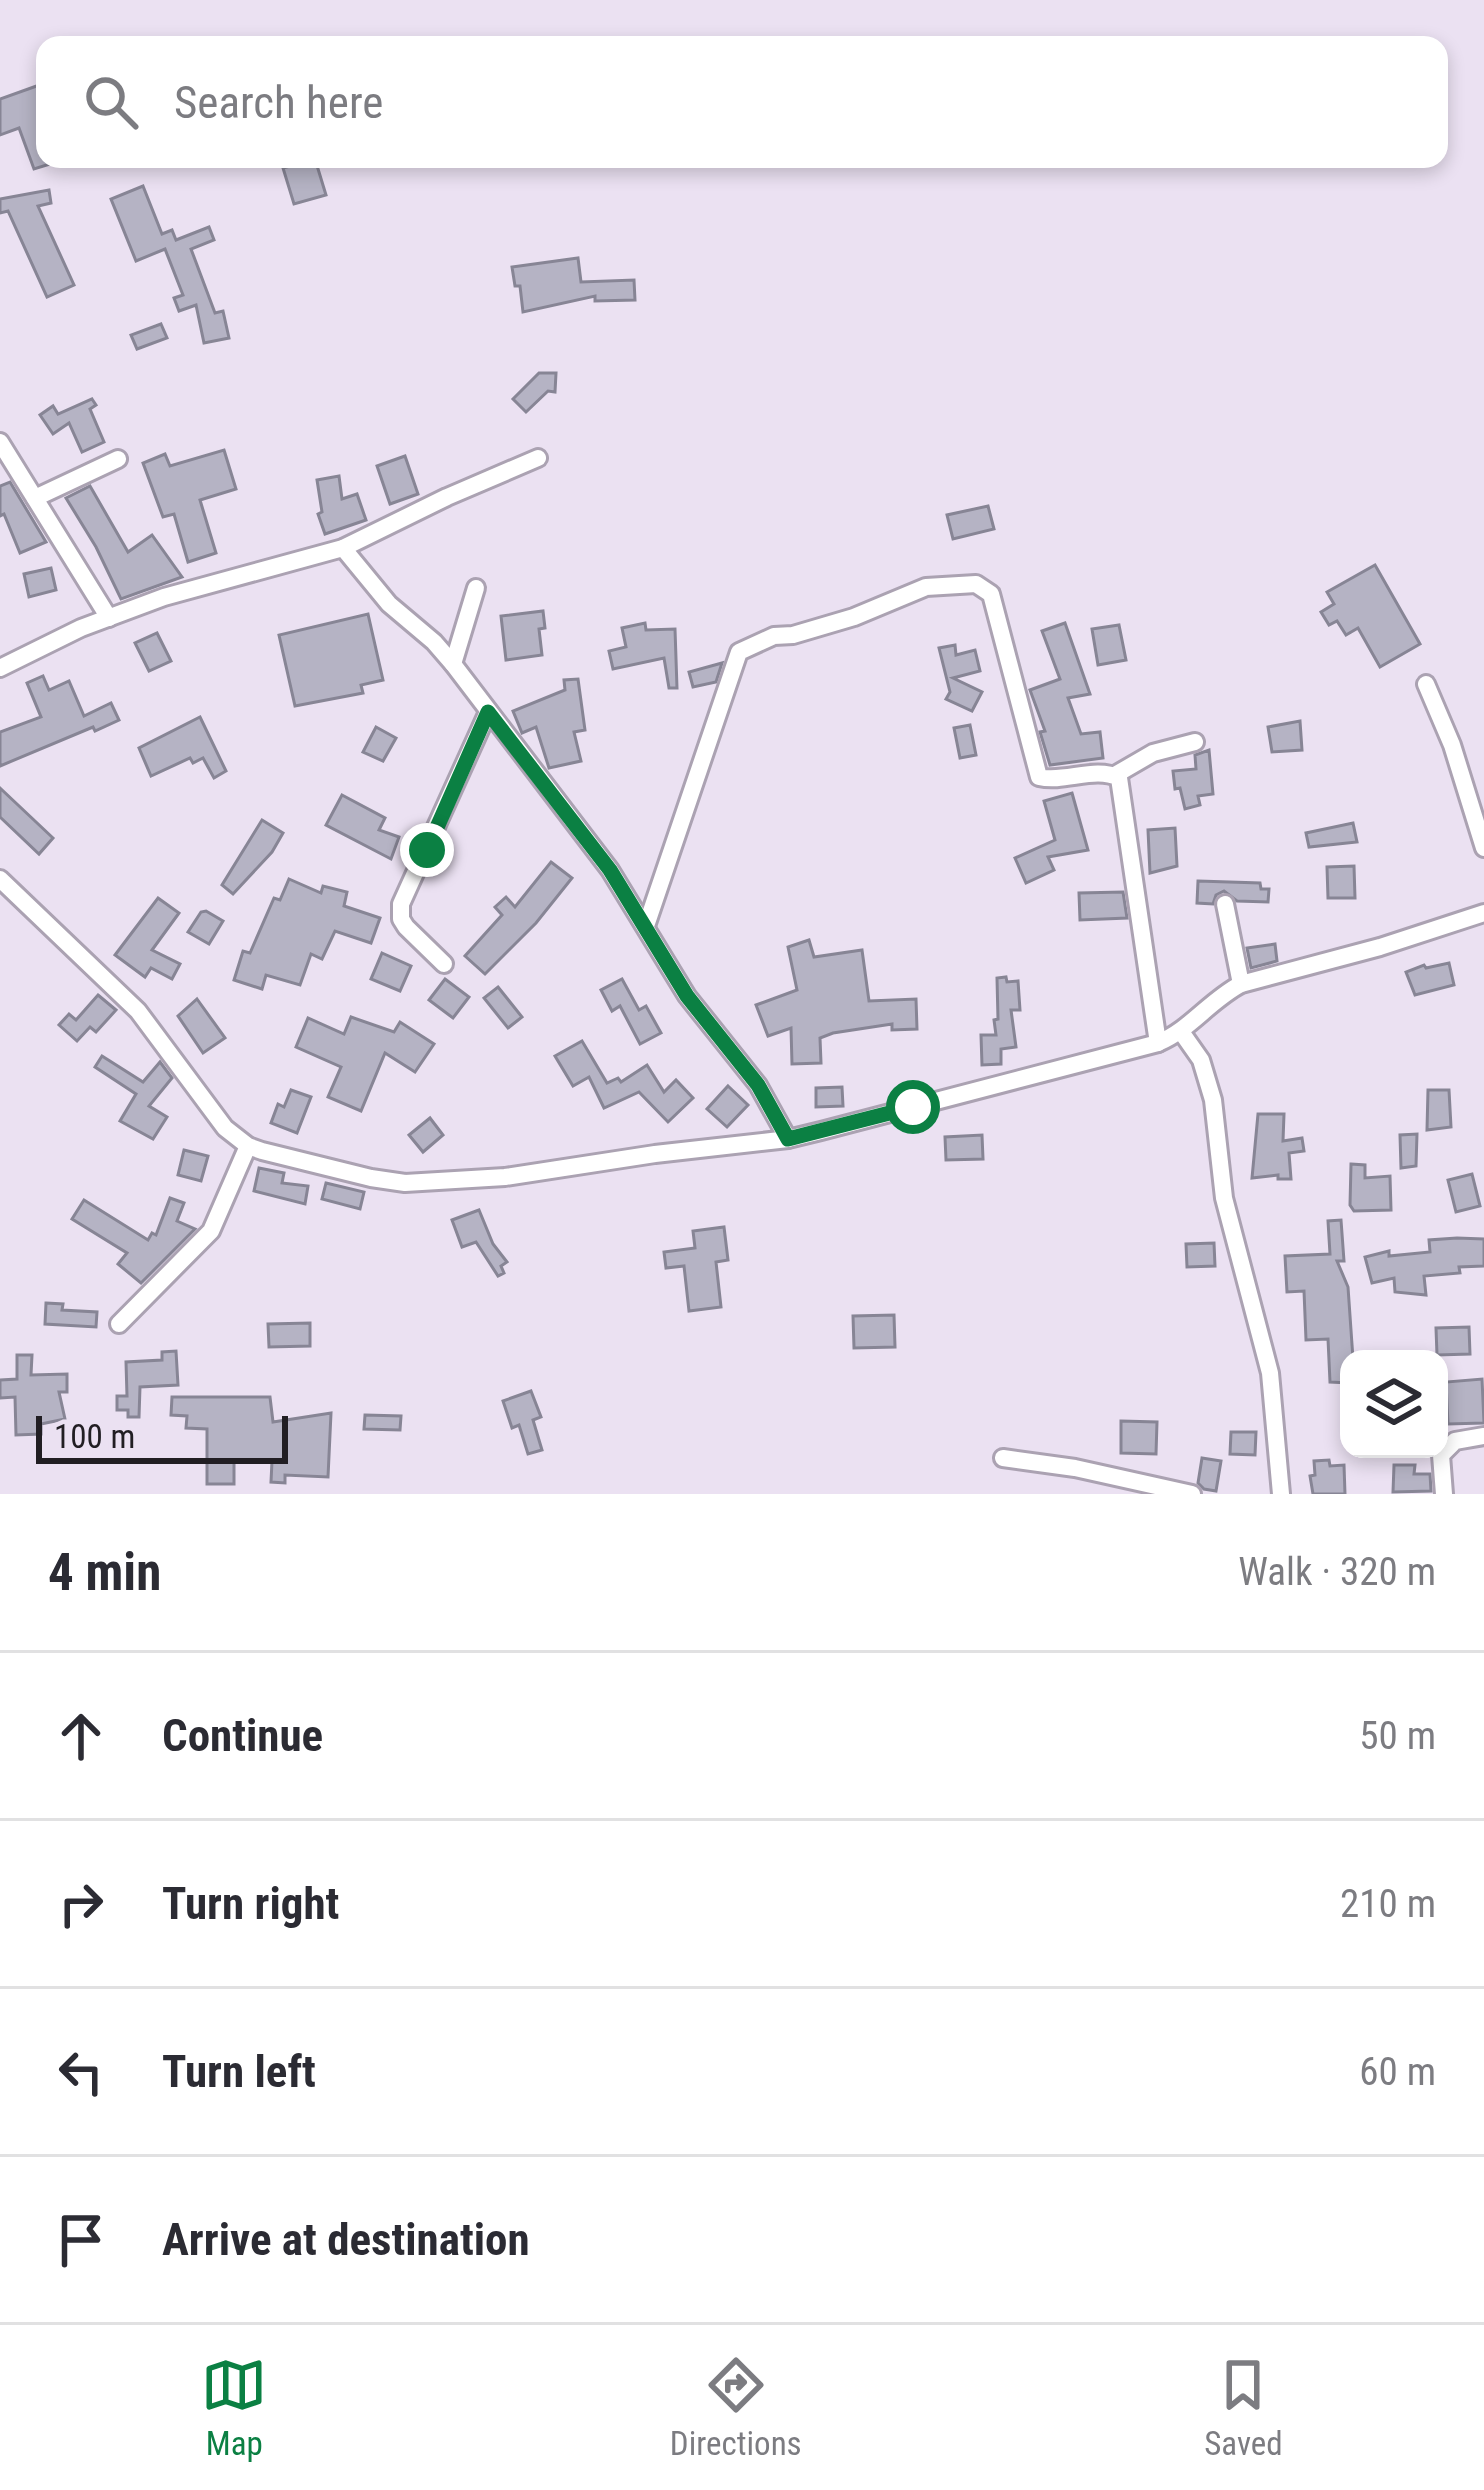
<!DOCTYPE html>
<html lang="en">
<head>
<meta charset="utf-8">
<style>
  :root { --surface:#fff; --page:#f7f7f7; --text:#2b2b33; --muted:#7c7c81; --line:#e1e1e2; --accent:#0b8043 }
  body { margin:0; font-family:"Roboto Condensed",sans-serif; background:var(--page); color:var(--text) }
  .controls { position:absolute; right:36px; bottom:36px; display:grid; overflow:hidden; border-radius:24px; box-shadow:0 6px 18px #0003 }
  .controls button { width:108px; height:108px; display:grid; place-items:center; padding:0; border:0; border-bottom:3px solid var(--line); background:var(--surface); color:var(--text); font:60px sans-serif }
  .scale { position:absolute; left:36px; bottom:30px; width:252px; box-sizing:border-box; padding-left:12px; border:6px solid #211e23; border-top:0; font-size:33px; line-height:42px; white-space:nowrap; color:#211e23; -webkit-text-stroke:9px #ebe1f2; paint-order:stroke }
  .stop { position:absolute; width:36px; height:36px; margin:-27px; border:9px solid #0b8043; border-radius:50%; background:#fff }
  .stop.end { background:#0b8043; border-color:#fff; box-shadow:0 3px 12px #0008 }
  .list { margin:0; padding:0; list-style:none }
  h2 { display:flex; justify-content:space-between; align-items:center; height:156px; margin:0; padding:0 48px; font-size:51px }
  h2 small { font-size:39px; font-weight:400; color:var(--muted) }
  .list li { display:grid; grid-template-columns:78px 1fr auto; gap:36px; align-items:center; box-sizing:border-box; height:168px; padding:0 48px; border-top:3px solid var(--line) }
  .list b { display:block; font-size:45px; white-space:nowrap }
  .list em { font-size:39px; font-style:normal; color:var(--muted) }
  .icon { flex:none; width:66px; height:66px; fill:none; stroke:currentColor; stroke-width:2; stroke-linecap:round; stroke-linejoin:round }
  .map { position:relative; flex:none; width:1484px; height:1494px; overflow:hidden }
  .search { position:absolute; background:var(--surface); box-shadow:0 6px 18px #0003; left:36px; right:36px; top:36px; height:132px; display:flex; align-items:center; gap:30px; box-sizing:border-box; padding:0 42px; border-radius:24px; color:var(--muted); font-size:45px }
  .sheet { height:828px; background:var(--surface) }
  nav { display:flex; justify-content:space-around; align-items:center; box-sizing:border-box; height:168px; border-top:3px solid var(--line); background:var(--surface); font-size:33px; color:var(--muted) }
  nav a { display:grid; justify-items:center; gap:6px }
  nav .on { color:var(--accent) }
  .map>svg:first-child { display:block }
</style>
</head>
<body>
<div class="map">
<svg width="1484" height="1494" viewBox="0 0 1484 1494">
  <rect width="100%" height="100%" fill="#ebe1f2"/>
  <g fill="#b5b3c4" stroke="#878595" stroke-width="3">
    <path d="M45,83v49l-5,2 5,25 5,5 -16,5 -15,-41 -19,7v-36z"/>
    <path d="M315,159l11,36 -32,9 -11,-36z"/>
    <path d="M143,186l19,48 10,-4 4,10 33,-13 5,13 -23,9 24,64 8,-2 6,27 -25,5 -8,-38 -17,6 -5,-13 9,-3 -18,-46 -29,12 -25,-62z"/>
    <path d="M49,190l2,13 -13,3 36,79 -27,12 -39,-86 -8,2v-14z"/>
    <path d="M578,258l3,24 53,-2 1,20 -40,1v-5l-72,16 -3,-26h-5l-3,-19z"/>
    <path d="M161,324l6,14 -30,11 -6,-14z"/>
    <path d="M539,373h17l-1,19 -7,-1 -22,21 -13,-13z"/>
    <path d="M92,399l4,6 -6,4 14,33 -22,10 -13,-29 -16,11 -13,-19 13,-9 5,8z"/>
    <path d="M224,450l12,39 -36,11 16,53 -28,9 -14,-48 -11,3 -20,-54 22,-9 5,12z"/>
    <path d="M405,456l13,38 -28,10 -13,-38z"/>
    <path d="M339,476l3,23 15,-5 9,26 -41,14 -7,-20 4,-2 -5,-32z"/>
    <path d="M10,482l36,60 -26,11 -16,-39 -4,2v-30z"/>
    <path d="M90,486l38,66 24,-17 30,42 -61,22 -25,-52 -30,-49z"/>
    <path d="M988,506l6,23 -41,10 -6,-24z"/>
    <path d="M1375,565l45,79 -40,23 -22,-39 -12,7 -9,-14 -8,4 -8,-13 13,-8 -7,-12z"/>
    <path d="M51,568l5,22 -27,7 -5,-23z"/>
    <path d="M543,611l2,17 -6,1 3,26 -36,5 -5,-44z"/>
    <path d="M368,614l15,66 -22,5 2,8 -68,13 -16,-71z"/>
    <path d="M645,623l1,7 29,-1 2,59h-8l-5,-30 -51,11 -4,-18 17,-4 -4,-19z"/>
    <path d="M1065,623l25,71 -22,4 13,36 19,-2 3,26 -53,7 -10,-33 5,-1 -15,-41 30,-11 -18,-48z"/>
    <path d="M1119,625l7,35 -28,5 -6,-36z"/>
    <path d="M157,633l14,28 -22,10 -14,-28z"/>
    <path d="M955,645l1,10 19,-5 5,21 -27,7 29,14 -10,19 -26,-12 4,-7 -11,-44z"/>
    <path d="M722,663l-6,19 -23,5 -4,-15z"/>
    <path d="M43,676l6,14 20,-9 15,35 27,-13 8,17 -24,11 -2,-4 -93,39v-34l41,-15 -14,-34z"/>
    <path d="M578,679l7,51 -11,2 7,29 -32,7 -13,-41 -14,6 -9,-22 52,-21 -1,-10z"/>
    <path d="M200,717l26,54 -12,7 -11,-20 -10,5 -3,-5 -39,18 -12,-28z"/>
    <path d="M1300,721l2,29 -30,2 -4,-25z"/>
    <path d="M970,725l6,30 -16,3 -6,-30z"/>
    <path d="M376,727l20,11 -13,23 -20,-9z"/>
    <path d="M1209,750l4,44 -15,2 2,9 -15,4 -5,-21 -5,1 -2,-18 23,-2 -1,-14z"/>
    <path d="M0,788l53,50 -14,16 -39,-37z"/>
    <path d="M1072,793l16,57 -40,7 6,13 -28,13 -11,-25 40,-18 -11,-39z"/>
    <path d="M342,795l43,23 -6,12 20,7 -8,22 -65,-34z"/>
    <path d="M262,820l21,13 -11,19 -39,42 -11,-9z"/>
    <path d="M1353,823l4,19 -48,5 -3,-14z"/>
    <path d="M1175,828l2,38 -27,7 -2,-43z"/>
    <path d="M551,862l21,16 -36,45 -51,51 -20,-18 37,-41 -7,-8 11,-10 9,10z"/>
    <path d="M1354,866l1,32h-27l-1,-31z"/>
    <path d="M289,879l32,14 2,-7 24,6 -3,14 36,12 -9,25 -36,-12 -13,28 -11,-5 -11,31 -34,-10 -4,14 -28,-9 9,-29 7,2 24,-55 6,2z"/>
    <path d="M1198,881l62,2 1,6h8l-1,13 -31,-1 -13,-10 -8,4 -3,9 -16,-1z"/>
    <path d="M1123,892l4,26 -47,2 -1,-27z"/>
    <path d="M158,898l21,15 -27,37 28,14 -8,15 -21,-11 -6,9 -30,-22z"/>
    <path d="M206,911l17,10 -14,23 -21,-12 13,-20z"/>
    <path d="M809,940l5,17 48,-7 7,51 47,-2 1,30 -25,1v-6l-59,9 -13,5 1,25 -29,1 -1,-36 -23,8 -12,-31 41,-15 -9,-43z"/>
    <path d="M1275,944l2,17 -26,7 -4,-20z"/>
    <path d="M382,953l29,13 -11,25 -29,-12z"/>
    <path d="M1449,963l5,22 -39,10 -9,-23 18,-7 2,3z"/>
    <path d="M1006,977l1,5 11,-1 2,29h-9l5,37 -15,2v15l-19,1 -1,-30h15l-2,-15 4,-1 -1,-41z"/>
    <path d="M445,979l24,18 -16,21 -24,-18z"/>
    <path d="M622,979l17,31 7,-4 15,27 -21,11 -20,-38 -8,5 -11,-21z"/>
    <path d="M498,987l24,30 -14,11 -24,-30z"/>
    <path d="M98,995l18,15 -20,22 -6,-5 -13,14 -18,-16 10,-11 7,6z"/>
    <path d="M197,999l28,39 -22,15 -25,-37z"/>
    <path d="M351,1017l43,15 6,-10 34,22 -19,28 -30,-19 -24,58 -33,-14 13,-30 -45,-20 12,-29 36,16z"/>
    <path d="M582,1041l25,42 11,-5 3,4 26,-17 17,27 12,-12 17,18 -25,24 -29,-30 -35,16 -15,-31 -16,9 -18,-30z"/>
    <path d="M102,1056l41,26 17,-20 12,16 -23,28 18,11 -14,22 -33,-18 16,-27 -41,-27z"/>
    <path d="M728,1086l20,19 -21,22 -20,-18z"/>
    <path d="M842,1087l1,19 -27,1v-19z"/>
    <path d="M291,1090l20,7 -14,36 -26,-10 7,-19 6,3z"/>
    <path d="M1428,1090h21l2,37 -24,3z"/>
    <path d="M1258,1114h26l-1,27 19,-3 2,13 -15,2 2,26h-13v-4l-26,3z"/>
    <path d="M430,1118l13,17 -20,17 -14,-17z"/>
    <path d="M1417,1134l-1,32 -15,2 -1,-33z"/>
    <path d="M982,1135l1,24 -37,1 -1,-23z"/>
    <path d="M184,1150l24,6 -7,25 -23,-6z"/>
    <path d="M1351,1164l14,1v13l25,-2 1,34 -37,1 -4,-6z"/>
    <path d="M259,1168l25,5 -2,10 26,3 -3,18 -51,-13z"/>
    <path d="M1472,1174l8,32 -24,6 -8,-32z"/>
    <path d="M326,1183l38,9 -4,17 -38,-10z"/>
    <path d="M170,1198l14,5 -7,18 18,8 -54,54 -23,-19 9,-11 -55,-34 12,-19 64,40 4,-7 4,2z"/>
    <path d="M479,1210l14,34 14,18 -6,4 3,7 -6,3 -22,-34 -14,5 -10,-27z"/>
    <path d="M1341,1220l3,41h-7l11,26 5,72h-4v24l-19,-1 -2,-43 -22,1 -2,-49 -17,1 -2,-36 45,-2 -2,-33z"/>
    <path d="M724,1227l4,33 -12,2 5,45 -32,4 -5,-45 -18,2 -2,-16 31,-4 -2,-17z"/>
    <path d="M1457,1238l27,1v27l-25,1 1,6 -36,3 2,19 -31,-3 -1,-14 -22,5 -7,-26 24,-6v5l41,-4 -1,-12z"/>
    <path d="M1214,1243l1,23 -28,1 -1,-23z"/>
    <path d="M46,1303l17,1 -1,6 35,2 -1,15 -51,-3z"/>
    <path d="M894,1315l1,32 -41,1 -1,-32z"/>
    <path d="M310,1323v23l-41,1 -1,-23z"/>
    <path d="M1469,1327l1,27 -33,1 -1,-27z"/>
    <path d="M176,1351l2,34 -38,2 -1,30h-11v-7h-11v-14h10l-1,-34 36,-2v-8z"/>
    <path d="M17,1355h15l-1,20 36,-1v18h-8l6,27 -24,5v10l-25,1 -1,-38 -15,1v-18l17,-1z"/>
    <path d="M1482,1379l2,44 -36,1 -2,-42z"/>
    <path d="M531,1391l10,26 -8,3 9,30 -14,4 -9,-29 -7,3 -9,-27z"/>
    <path d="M172,1397h98l3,25 58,-9 -3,64 -43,-2v8l-14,-1 1,-21h-38v23h-27v-55l-21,-1 1,-12 -16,-1z"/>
    <path d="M365,1415l36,1 -1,14 -36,-1z"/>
    <path d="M1121,1421l36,1 -1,32 -35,-1z"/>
    <path d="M1231,1432h25l-1,23 -25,-1z"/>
    <path d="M1202,1458l19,3 -5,30 -12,-2 -6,-6z"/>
    <path d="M1329,1460l1,6 14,-1 1,29h-32l-3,-18 5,-1 -1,-14z"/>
    <path d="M1394,1465h21l-1,9h16l1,17 -38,1z"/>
  </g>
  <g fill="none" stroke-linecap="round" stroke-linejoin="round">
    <defs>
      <g id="street">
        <path d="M0,442l109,176"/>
        <path d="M35,498l83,-39"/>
        <path d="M343,548l46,56 45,38 19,22 157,206 77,126 71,89 30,54"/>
        <path d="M453,664l23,-76"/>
        <path d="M0,668l81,-40 83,-31 179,-49 104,-51 91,-39"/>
        <path d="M1426,684l26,61 32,103"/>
        <path d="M1115,775l38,-22 42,-11"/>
        <path d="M0,879l138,132 87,117 23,18 14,5 109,27 34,5 100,-6 150,-23 133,-15 33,-8 337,-88c33,-14 51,-42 83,-59l139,-37 104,-34"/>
        <path d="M1225,904l16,80"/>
        <path d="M646,926l93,-274 35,-16 19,-1 61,-18 72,-30 50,-3 15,10 48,183c26,6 56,-11 80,1l39,265"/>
        <path d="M444,964l-38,-37 -5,-8v-15l87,-192"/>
        <path d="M1182,1033l19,27 12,40 11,98 46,175 11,121"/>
        <path d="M119,1324l92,-93 37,-85"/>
        <path d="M1003,1458l72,10 117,26"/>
        <path d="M1444,1494l-3,-39 14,-14 29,-5"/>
      </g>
    </defs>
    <use href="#street" stroke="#aba2b2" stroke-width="22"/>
    <use href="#street" stroke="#fff" stroke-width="16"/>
  </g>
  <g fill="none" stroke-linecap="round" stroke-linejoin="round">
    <path stroke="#0b8043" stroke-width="15" d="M427,850l61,-138 122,158 77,126 71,89 30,54 125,-32"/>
  </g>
</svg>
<div class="controls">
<button><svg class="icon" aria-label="layers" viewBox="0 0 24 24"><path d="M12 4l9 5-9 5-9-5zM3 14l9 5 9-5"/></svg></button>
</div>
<div class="scale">100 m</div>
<div class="stop" style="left:913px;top:1107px"></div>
<div class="stop end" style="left:427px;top:850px"></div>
<div class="search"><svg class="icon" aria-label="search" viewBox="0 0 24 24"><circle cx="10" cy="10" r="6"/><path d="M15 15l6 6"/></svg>Search here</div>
</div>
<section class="sheet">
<h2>4 min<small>Walk · 320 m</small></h2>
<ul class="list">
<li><svg class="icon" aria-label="ahead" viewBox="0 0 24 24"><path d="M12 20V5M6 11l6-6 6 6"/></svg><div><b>Continue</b></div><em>50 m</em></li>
<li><svg class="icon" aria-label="right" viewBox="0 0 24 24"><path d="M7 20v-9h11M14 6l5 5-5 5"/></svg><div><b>Turn right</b></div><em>210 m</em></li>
<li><svg class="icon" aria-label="left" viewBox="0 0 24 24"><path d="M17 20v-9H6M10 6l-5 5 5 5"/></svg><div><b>Turn left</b></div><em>60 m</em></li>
<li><svg class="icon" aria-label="arrive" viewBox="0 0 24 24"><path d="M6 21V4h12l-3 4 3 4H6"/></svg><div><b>Arrive at destination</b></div></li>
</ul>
</section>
<nav>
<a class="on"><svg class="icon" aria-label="map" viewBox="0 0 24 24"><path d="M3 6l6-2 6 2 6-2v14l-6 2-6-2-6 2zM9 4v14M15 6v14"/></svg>Map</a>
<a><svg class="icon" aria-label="directions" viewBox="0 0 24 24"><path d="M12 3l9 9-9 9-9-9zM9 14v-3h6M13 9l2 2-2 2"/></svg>Directions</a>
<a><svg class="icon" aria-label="saved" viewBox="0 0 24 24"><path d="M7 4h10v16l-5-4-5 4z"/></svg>Saved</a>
</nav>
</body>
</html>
